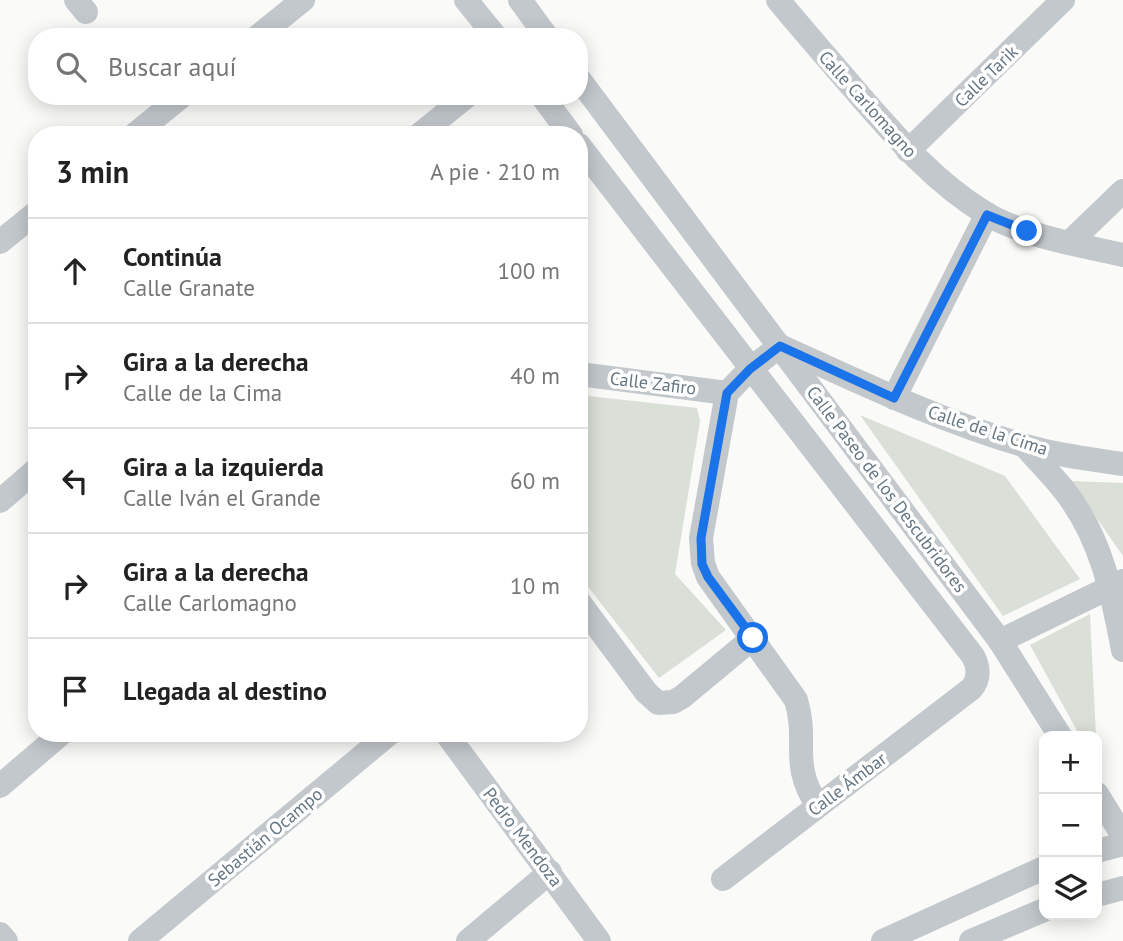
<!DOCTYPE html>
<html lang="es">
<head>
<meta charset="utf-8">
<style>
  :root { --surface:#fff; --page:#f2f2f2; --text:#222; --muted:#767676; --line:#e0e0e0 }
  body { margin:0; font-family:"PT Sans",sans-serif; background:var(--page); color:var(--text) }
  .controls { position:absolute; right:21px; bottom:21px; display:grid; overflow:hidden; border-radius:14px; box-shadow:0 4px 18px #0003 }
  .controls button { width:63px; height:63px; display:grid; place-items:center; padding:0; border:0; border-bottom:2px solid var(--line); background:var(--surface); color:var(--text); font:35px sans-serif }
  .stop { position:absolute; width:21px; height:21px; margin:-16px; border:5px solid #1a73e8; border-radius:50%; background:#fff }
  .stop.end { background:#1a73e8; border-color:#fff; box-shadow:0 2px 7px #0008 }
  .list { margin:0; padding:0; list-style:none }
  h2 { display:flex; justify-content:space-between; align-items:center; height:91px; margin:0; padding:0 28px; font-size:30px }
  h2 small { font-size:23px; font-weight:400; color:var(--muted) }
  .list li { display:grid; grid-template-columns:46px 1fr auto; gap:21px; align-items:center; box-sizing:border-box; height:105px; padding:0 28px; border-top:2px solid var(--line) }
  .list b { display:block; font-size:26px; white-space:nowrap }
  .list p { margin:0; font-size:23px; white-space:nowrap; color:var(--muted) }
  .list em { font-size:23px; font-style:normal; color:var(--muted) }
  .icon { flex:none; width:38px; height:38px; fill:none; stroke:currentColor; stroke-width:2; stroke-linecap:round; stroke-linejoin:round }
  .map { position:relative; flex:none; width:1123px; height:941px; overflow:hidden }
  .search { position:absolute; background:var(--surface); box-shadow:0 4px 18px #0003; left:28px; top:28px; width:560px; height:77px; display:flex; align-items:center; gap:18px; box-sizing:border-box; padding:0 24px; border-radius:28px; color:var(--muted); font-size:26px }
  .panel { position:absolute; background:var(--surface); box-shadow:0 4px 18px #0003; left:28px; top:126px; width:560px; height:616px; border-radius:28px }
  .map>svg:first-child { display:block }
</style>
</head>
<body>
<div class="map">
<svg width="1123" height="941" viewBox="0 0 1123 941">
  <rect width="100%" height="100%" fill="#fafaf8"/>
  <g fill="#dadfd7">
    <path d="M579,395l118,13 3,13 -25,153 51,56 -67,48 -80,-103z"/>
    <path d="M860,415l145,61 75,103 -77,37z"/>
    <path d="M1071,481l52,2v73z"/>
    <path d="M1090,614l6,122h-16l-50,-91z"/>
  </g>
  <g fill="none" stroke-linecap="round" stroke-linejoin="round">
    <g stroke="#c3c8cc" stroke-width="24">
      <path d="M76,0l10,12"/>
      <path d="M466,0l30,37"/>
      <path d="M520,0l27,37"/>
      <path d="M778,0c25,30 51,60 76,89 40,46 79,92 131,124 35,22 98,33 138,42"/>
      <path d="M257,37l46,-37"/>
      <path d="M579,79l421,562 60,95"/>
      <path d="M542,96l29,39"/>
      <path d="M134,135l48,-39"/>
      <path d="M419,135l48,-39"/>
      <path d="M579,145l394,511c6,11 7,23 -2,33l-248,190"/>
      <path d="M908,151l155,-151"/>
      <path d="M0,242l37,-30"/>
      <path d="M1069,243l54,-52"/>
      <path d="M780,346l-30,23 -23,24 -26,145 2,25 5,14 88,123c13,42 -7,63 22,106"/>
      <path d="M784,348c78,35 156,73 239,97 32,10 67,14 100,19"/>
      <path d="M579,374l148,19"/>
      <path d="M894,398l93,-184"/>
      <path d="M1025,446c13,15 27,29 39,44 37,47 48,102 59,160"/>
      <path d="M0,501l37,-32"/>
      <path d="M579,602l67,90 12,11 15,-1 9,-5 71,-59"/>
      <path d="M1000,641l123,-60"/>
      <path d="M446,733l153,208"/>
      <path d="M0,786l62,-53"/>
      <path d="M1097,794l26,42"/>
      <path d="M1097,851l26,-7"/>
      <path d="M1097,895l26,-7"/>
      <path d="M0,934l6,7"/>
      <path d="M140,941l250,-208"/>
      <path d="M468,941l82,-69"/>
      <path d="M883,941l161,-73"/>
      <path d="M971,941l73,-31"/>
    </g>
  </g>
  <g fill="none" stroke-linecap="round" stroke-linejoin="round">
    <path stroke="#1a73e8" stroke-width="9" d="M753,638l-45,-61 -6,-13 -1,-26 26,-145 23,-24 30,-23 114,52 93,-183 40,16"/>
  </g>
  <g text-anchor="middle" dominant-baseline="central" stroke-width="7" stroke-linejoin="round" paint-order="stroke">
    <g font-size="18" fill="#657683" stroke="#fff">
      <text transform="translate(986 76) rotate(-44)">Calle Tarik</text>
      <text transform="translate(868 104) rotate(48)">Calle Carlomagno</text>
      <text transform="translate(653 383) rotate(7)">Calle Zafiro</text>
      <text transform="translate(988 430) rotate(18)">Calle de la Cima</text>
      <text transform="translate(887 489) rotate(53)">Calle Paseo de los Descubridores</text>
      <text transform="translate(847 784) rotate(-37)">Calle Ámbar</text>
      <text transform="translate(265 837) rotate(-40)">Sebastián Ocampo</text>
      <text transform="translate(523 837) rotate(53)">Pedro Mendoza</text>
    </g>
  </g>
</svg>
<div class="controls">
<button>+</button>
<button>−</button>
<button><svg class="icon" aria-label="layers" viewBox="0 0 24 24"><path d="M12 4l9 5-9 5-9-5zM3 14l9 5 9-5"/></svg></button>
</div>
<div class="stop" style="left:753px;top:638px"></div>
<div class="stop end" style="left:1027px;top:231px"></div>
<div class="search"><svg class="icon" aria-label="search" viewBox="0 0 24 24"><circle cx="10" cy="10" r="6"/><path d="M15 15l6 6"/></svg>Buscar aquí</div>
<section class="panel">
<h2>3 min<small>A pie · 210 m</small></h2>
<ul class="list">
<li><svg class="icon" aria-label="ahead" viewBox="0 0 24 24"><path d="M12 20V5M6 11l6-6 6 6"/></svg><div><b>Continúa</b><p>Calle Granate</p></div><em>100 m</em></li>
<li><svg class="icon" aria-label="right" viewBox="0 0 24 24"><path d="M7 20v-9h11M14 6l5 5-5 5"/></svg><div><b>Gira a la derecha</b><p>Calle de la Cima</p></div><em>40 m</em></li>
<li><svg class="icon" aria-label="left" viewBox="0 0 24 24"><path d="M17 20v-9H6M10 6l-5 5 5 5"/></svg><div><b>Gira a la izquierda</b><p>Calle Iván el Grande</p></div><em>60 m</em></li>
<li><svg class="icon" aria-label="right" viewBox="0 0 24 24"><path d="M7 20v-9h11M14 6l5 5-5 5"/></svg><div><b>Gira a la derecha</b><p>Calle Carlomagno</p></div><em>10 m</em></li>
<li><svg class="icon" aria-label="arrive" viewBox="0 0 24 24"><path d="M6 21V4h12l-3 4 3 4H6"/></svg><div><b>Llegada al destino</b></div></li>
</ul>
</section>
</div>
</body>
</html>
